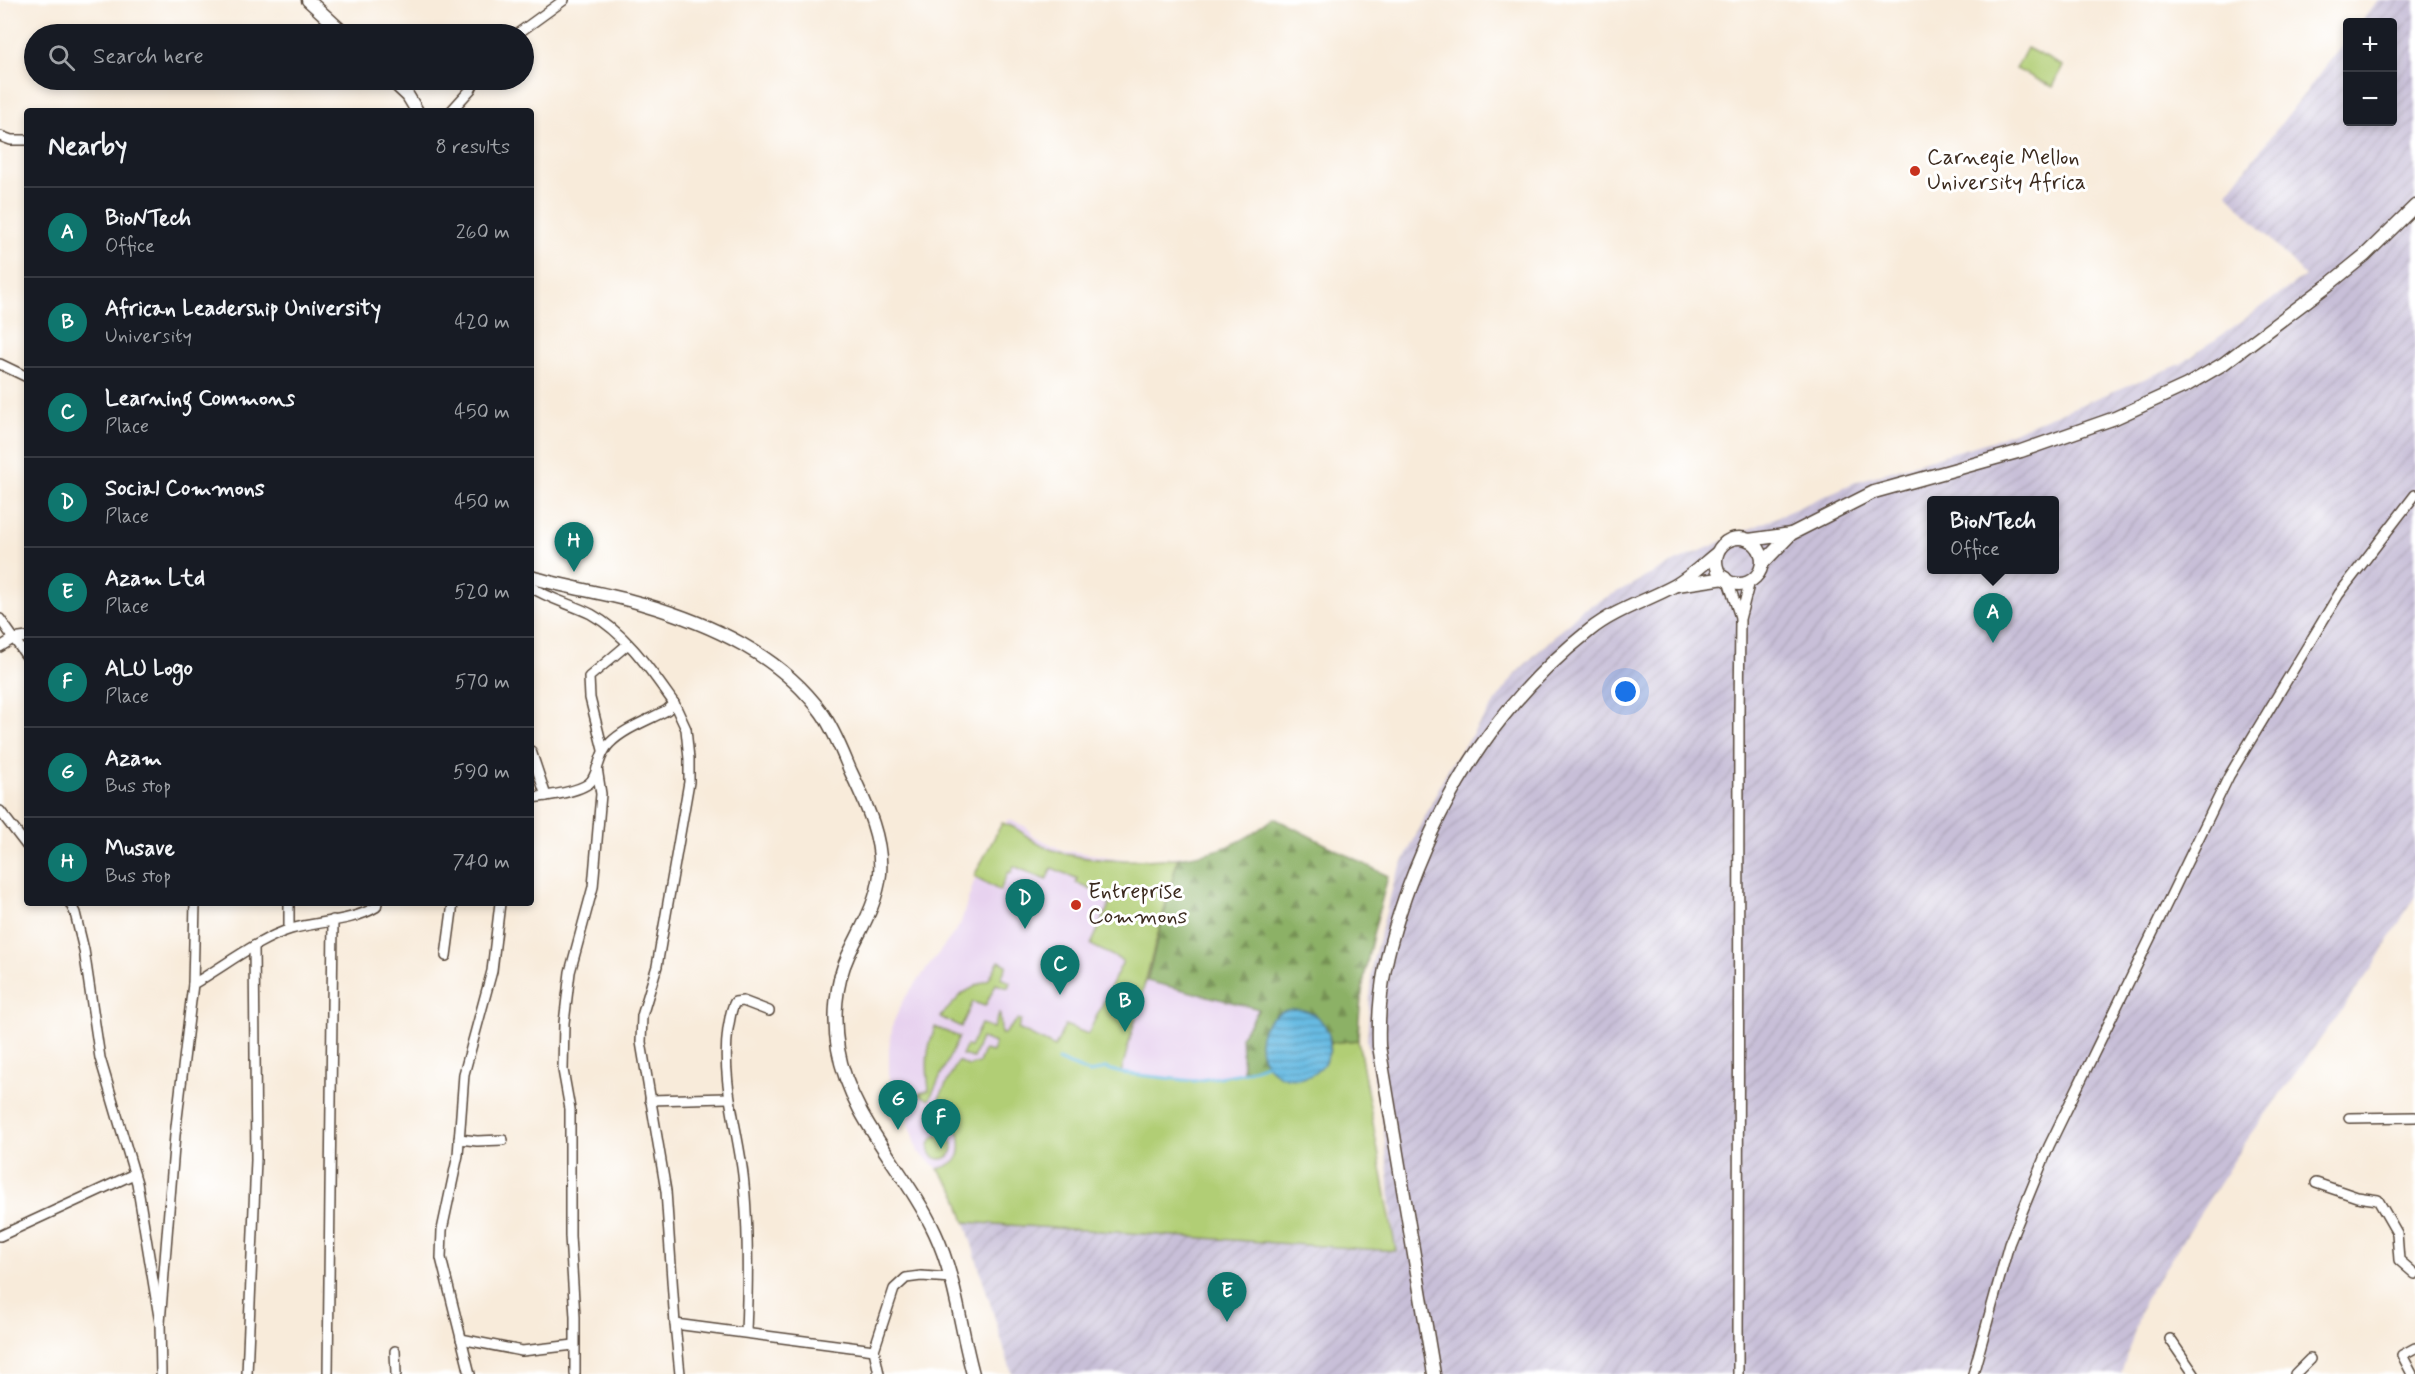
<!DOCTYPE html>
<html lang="en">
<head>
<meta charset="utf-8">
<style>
  :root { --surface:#171b24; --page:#242831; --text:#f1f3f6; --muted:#9ea1a6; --line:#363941; --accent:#0f766e }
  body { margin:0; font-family:Mynerve,sans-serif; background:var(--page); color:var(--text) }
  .controls { position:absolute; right:18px; top:18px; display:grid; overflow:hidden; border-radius:6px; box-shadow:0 3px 9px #0003 }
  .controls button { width:54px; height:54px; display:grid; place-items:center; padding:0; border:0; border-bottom:2px solid var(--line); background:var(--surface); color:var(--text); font:30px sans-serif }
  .you { position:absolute; left:1626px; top:692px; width:21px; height:21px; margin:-15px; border:4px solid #fff; border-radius:50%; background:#1a73e8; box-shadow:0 0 0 9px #1a73e833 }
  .badge { display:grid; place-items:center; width:39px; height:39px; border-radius:50%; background:var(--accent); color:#fff; font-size:20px; font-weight:700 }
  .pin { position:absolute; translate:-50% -50px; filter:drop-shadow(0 2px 3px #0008) }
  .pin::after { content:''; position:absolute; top:32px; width:21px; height:18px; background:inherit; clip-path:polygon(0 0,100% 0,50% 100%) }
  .popup { position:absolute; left:1927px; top:496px; width:132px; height:78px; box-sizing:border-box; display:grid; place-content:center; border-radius:6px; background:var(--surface); filter:drop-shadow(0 2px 4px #0005); font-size:20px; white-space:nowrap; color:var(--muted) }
  .popup b { font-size:22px; color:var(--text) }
  .popup::after { content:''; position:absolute; left:50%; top:100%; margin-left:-12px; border:12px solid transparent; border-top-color:var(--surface) }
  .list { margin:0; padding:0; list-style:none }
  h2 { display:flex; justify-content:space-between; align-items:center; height:78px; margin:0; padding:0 24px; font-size:26px }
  h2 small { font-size:20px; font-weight:400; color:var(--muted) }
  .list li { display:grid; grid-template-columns:39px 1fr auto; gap:18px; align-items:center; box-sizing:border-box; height:90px; padding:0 24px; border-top:2px solid var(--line) }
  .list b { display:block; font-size:22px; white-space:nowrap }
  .list p { margin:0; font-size:20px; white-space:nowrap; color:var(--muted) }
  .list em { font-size:20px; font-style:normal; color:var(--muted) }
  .icon { flex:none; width:33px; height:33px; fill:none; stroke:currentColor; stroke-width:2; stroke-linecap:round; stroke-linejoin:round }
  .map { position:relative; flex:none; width:2415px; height:1374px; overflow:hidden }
  .search { position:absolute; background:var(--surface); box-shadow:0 3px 9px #0003; left:24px; top:24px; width:510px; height:66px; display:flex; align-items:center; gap:15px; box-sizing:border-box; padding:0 21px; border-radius:33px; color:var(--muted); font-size:22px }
  .panel { position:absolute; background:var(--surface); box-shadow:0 3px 9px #0003; left:24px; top:108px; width:510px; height:798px; border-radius:6px }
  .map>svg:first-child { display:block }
</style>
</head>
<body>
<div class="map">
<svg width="2415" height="1374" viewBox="0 0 2415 1374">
  <defs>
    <pattern id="industrial-furrows" width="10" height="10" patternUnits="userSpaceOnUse" patternTransform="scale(1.5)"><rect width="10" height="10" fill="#c8bfd8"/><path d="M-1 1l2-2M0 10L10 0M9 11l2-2" fill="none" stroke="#ada4b9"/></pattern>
    <pattern id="forest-firs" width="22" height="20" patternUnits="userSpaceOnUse" patternTransform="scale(1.5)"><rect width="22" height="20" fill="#8cb166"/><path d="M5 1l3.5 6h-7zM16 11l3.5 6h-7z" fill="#749053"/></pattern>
    <pattern id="water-rules" width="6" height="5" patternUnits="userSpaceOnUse" patternTransform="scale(1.5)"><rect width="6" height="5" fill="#67bbe3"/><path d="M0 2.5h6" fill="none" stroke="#5698b7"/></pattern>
  </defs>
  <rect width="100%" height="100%" fill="#fff"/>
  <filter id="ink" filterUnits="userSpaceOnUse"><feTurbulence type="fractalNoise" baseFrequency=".0167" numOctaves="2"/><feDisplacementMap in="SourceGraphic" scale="12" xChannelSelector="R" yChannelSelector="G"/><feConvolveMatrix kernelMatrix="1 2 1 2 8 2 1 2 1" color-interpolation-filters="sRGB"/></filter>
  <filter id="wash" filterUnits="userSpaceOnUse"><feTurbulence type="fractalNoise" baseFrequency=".008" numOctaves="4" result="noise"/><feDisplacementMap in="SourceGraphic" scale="24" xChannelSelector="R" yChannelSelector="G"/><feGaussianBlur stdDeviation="1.35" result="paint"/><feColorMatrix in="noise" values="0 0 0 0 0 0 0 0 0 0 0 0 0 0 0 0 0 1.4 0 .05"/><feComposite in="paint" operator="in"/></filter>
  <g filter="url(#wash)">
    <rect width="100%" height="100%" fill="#f8ebda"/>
    <path fill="#e7d2ef" d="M1274,818l114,58 -19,74 -10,61 -1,29 10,49 -403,133 -10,-31 -12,-18 -25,-21 -15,-48 -8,1 -6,-32v-25l4,-25 11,-24 56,-74 14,-44 34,-62 18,8 6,8 30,15 76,11 67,-7 25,-7 29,-16z"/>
    <path fill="url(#industrial-furrows)" fill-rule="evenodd" d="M2378,0h37v896l-43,72 -123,169 -105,164 -23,73h-1109l-47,-152 430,28 -11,-120 -17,-89 5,-77 23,-85 54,-112 67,-94 66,-63 87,-45 189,-84 133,-40 190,-77 124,-88 -78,-83 120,-154 1,83h44v-100h-31zM1932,500h122v70h-122z"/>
    <g fill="#b1ce75" stroke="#767c4a" stroke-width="1.5">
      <path d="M2027,48l36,18 -10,21 -37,-18z"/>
      <path d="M1002,823c20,5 24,16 43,24 40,17 91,14 133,11l-57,215 73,8 49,-8 23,-9 2,3 61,-13 2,-11 27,-3 38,211 -431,-29 -10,-31 -17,-22c22,-6 25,-14 21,-36l-11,-7h-10l-3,-14 3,1 2,-5 -5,-2 23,-45 10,5 11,-3 5,-13 8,2 3,-9 -14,-5 -8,20 -11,-3 4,-9 4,1 11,-23 12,4 7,-16 1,22h3l14,-15 3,1 -3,9 37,18 10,-22 23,9 35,-73 -32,-16 21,-46 -36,-16 2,-4 -26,-11 -6,12 -32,-14 -3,7 -3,-1 -8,19 -26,-15z"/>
      <path d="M999,961l8,4 -6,13 9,4 -2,6 -12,-4 -11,22 -12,-4 -12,25 -21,-10 23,-24 26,-14z"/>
      <path d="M935,1027l24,10 -30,63 -11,-6 11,-4c-3,-26 -3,-39 6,-63z"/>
      <circle cx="941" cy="1147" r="12"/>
    </g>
    <path fill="url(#forest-firs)" stroke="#646e42" stroke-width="1.5" d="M1274,818l114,58c-14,54 -29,108 -30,164l-27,3c-3,-14 -8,-21 -19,-30l-50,19 -2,12 6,20 -23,9 -2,-36 18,-28 -112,-28 31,-123c41,-6 63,-13 96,-40z"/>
    <circle fill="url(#water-rules)" stroke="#517280" stroke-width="1.5" cx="1295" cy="1044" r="35"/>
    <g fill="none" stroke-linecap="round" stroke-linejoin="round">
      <path stroke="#67bbe3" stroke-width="3" d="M1058,1060l32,13 15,-5 16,5 73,8 49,-8 23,-9"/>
    </g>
  </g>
  <g filter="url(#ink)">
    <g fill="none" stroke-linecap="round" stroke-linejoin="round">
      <defs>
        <g id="street">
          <path d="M517,34l47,-34"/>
          <path d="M451,111l20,-22 4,-9"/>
          <path d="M0,136l11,4h16"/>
          <path d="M0,364l27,13"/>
          <path d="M1728,581l12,36"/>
          <path d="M531,587c18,12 40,17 60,27 36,20 60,57 83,89l-7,7c-18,10 -42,18 -57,33 -11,10 -10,24 -18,37 -8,12 -46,16 -61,18"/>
          <path d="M0,619l27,38"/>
          <path d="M0,647l13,-8 14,-2"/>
          <path d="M674,703l12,26 3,30v23l-32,184 -15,50 -1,26 25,149 9,133 5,50"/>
          <path d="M603,750l-13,-52 -1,-21 39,-33"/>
          <path d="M531,751l15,45"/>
          <path d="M0,811l27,35"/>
          <path d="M70,903l5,10 9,37 16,108 37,125 23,140 1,51"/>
          <path d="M289,929v-26"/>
          <path d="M446,956l7,-53"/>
          <path d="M193,984l2,-81"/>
          <path d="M650,1100l78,-2"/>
          <path d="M2349,1118l66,-1"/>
          <path d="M459,1139l18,2 26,-1"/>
          <path d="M2316,1183l41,14 21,3 19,33 2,27 16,14"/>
          <path d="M0,1236l134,-62"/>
          <path d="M160,1323l15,-188 18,-151c30,-17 65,-45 98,-55 28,-8 60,-7 85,-22l1,-4"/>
          <path d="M675,1324l199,26"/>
          <path d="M746,1332c2,-51 3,-105 -3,-157 -6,-50 -22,-94 -15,-146 2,-9 2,-18 7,-27l8,-1 26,10"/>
          <path d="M461,1339l61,12 52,-6"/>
          <path d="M2170,1339l24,35"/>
          <path d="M395,1351l1,23"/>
          <path d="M247,1374l9,-214 -2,-214"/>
          <path d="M328,1374l5,-454"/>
          <path d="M470,1374l-29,-116 1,-28 16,-75 6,-81 28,-103 8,-68"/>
          <path d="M575,1374v-57l-5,-81v-127l-7,-39 1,-47 6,-51 23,-85 8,-93 -4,-26"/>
          <path d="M879,1374l-5,-24 20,-61 12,-11 15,-2 31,2"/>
          <path d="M1738,1374l1,-659 1,-96 10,-38"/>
          <path d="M1973,1374l36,-130 40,-98 180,-370 110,-182 76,-99"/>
          <path d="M2295,1374l15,-15"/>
          <path d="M2412,1374l-10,-19 13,-7"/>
        </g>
        <g id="secondary">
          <path d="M308,0l37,34"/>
          <path d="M391,80l17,16 9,15"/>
          <circle cx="1739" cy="561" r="23"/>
          <path d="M1749,540l42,-6"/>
          <path d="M1762,564l29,-30 83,-42 147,-41 94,-33 72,-33 36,-21 105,-79 37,-30 50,-49"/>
          <path d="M531,577c37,11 75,16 112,27 68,20 137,51 179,109 12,17 20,38 28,57 15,32 33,67 30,104 -3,30 -20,56 -32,82 -13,28 -15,64 -10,93 12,70 68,121 97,184 21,45 25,94 38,141"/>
          <path d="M1677,585l48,-7"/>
          <path d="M1434,1374l-55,-328c-2,-59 10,-105 30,-160 38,-102 94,-187 181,-256 25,-20 56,-29 84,-44 15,-8 29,-22 43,-33"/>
        </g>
      </defs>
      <use href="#street" stroke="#57473a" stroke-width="12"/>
      <use href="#secondary" stroke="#57473a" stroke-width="15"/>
      <use href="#street" stroke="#fff" stroke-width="9"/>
      <use href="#secondary" stroke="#fff" stroke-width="12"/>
    </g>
  </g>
  <g fill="#c8321e" stroke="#fff" stroke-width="2">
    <circle cx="1915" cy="171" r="6"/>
    <circle cx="1076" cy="905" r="6"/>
  </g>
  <g text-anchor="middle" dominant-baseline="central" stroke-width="6" stroke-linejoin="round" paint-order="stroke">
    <g font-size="22" fill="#3b2a1e" stroke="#fff" text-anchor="start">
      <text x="1927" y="158">Carnegie Mellon<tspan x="1927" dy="25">University Africa</tspan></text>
      <text x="1088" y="892">Entreprise<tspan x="1088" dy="25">Commons</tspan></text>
    </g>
  </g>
</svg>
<div class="controls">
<button>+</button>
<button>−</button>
</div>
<div class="you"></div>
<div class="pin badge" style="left:1993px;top:643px">A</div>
<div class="popup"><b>BioNTech</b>Office</div>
<div class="pin badge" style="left:1125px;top:1032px">B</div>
<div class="pin badge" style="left:1060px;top:995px">C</div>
<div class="pin badge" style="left:1025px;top:929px">D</div>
<div class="pin badge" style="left:1227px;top:1322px">E</div>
<div class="pin badge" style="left:941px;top:1149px">F</div>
<div class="pin badge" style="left:898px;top:1130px">G</div>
<div class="pin badge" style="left:574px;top:572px">H</div>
<div class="search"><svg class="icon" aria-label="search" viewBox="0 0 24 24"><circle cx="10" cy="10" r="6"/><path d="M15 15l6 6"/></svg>Search here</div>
<section class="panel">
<h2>Nearby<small>8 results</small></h2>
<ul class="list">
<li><span class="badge">A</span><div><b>BioNTech</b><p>Office</p></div><em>260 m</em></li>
<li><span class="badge">B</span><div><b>African Leadership University</b><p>University</p></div><em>420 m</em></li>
<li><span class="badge">C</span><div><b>Learning Commons</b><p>Place</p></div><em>450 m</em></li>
<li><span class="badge">D</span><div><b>Social Commons</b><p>Place</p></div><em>450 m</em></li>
<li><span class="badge">E</span><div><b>Azam Ltd</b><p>Place</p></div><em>520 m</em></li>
<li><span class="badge">F</span><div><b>ALU Logo</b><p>Place</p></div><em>570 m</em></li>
<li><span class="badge">G</span><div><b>Azam</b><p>Bus stop</p></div><em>590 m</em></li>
<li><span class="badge">H</span><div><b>Musave</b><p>Bus stop</p></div><em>740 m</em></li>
</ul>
</section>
</div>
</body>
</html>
